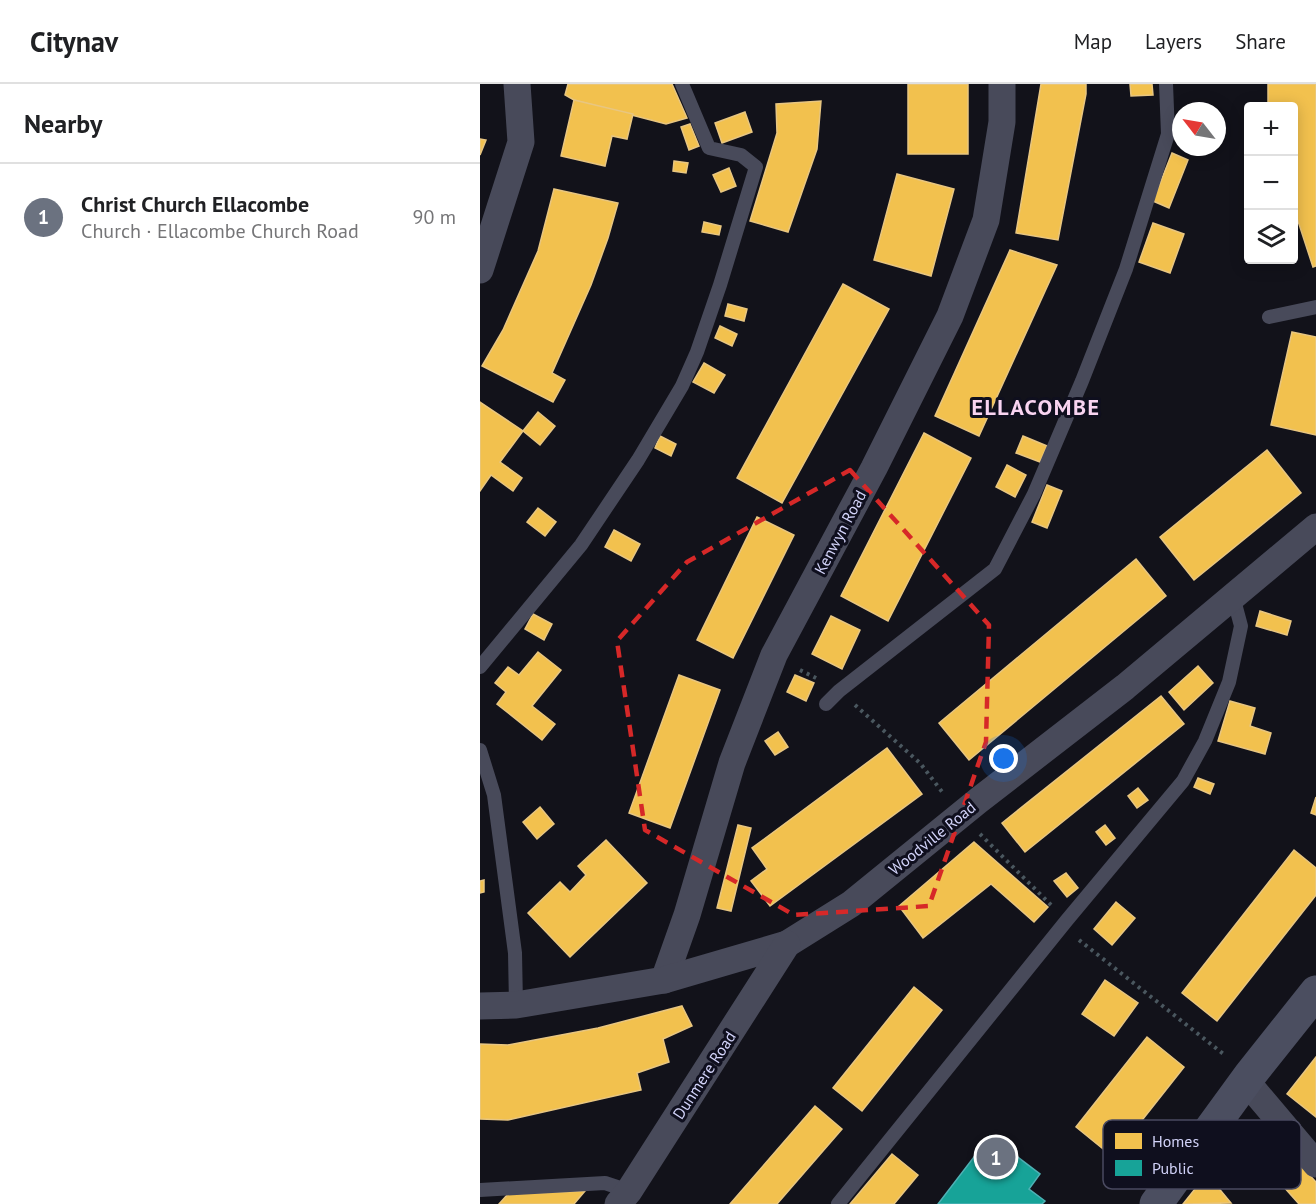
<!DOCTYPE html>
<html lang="en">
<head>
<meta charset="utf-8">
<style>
  :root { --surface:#fff; --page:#f2f2f2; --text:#202124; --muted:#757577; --line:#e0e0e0; --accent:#1a73e8 }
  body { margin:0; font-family:"PT Sans",sans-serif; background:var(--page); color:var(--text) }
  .controls { position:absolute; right:18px; top:18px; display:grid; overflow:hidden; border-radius:6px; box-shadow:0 3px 15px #0003 }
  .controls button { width:54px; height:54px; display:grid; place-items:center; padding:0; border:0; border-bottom:2px solid var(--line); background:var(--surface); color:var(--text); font:30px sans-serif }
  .compass { position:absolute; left:692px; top:18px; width:54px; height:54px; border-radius:50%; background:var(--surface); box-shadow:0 3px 15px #0003; rotate:301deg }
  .you { position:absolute; left:524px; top:675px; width:21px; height:21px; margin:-15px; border:4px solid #fff; border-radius:50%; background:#1a73e8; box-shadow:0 0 0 9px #1a73e833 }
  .badge { display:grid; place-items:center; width:39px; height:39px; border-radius:50%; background:var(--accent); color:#fff; font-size:20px; font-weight:700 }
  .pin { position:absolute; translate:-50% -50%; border:3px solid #fff; box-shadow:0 2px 6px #0006 }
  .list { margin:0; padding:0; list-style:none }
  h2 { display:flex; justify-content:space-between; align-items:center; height:78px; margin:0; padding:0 24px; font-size:26px }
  h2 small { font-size:20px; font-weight:400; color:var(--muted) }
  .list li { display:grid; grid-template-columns:39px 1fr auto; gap:18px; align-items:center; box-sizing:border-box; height:108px; padding:0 24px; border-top:2px solid var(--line) }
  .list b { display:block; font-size:22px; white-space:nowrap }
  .list p { margin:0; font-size:20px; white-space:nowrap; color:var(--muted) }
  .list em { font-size:20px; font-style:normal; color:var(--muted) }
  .icon { flex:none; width:33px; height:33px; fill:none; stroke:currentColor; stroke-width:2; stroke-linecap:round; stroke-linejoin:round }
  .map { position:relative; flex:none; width:836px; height:1120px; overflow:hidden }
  header { display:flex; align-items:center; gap:36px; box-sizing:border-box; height:84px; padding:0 30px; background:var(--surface); border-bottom:2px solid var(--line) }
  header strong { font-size:28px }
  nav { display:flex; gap:33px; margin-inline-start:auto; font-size:21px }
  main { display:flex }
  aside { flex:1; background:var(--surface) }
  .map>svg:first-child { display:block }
</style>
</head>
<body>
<header>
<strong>Citynav</strong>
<nav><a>Map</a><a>Layers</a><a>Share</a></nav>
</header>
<main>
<aside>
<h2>Nearby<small></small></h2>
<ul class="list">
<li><span class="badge" style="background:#6b7280">1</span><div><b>Christ Church Ellacombe</b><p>Church · Ellacombe Church Road</p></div><em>90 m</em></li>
</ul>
</aside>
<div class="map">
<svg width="836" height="1120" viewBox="0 0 836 1120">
  <rect width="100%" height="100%" fill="#12121a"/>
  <g fill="#f2c14e" stroke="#e8c681" stroke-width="1.5">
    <path d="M88,0h104l15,34 -21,6 -92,-24 -9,-5z"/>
    <rect x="428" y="0" width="60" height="70"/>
    <path d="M561,0h45v10l-28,146 -42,-7z"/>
    <path d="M650,0h22l1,11 -22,1z"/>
    <path d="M788,0h48v182l-3,1 -19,-58v-103h-26z"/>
    <path d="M94,16l59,14 -6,25 -15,-3 -7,30 -44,-10z"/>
    <path d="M341,17l-4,48 -29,83 -38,-11 27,-88 -1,-29z"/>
    <path d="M265,28l7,20 -30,11 -7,-20z"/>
    <path d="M210,40l9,22 -10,4 -8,-23z"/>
    <path d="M0,55l6,1 -6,15z"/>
    <path d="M692,69l16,7 -19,48 -16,-7z"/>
    <path d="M194,77l14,2 -2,10 -13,-2z"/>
    <path d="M249,84l7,18 -15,6 -8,-17z"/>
    <path d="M417,90l57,15 -23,87 -57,-16z"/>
    <path d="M74,105l64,14 -10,35 -17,47 -39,88 13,7 -12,22 -71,-36 21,-36 35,-79z"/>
    <path d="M224,138l17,4 -2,9 -17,-3z"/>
    <path d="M673,139l31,11 -14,39 -31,-11z"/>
    <path d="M530,166l47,15 -78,171 -44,-20z"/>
    <path d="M363,200l46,25 -107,194 -45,-25z"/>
    <path d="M248,220l19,5 -3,12 -19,-5z"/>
    <path d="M240,242l17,8 -5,12 -17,-8z"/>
    <path d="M812,248l24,5v98l-45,-10z"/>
    <path d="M224,279l21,12 -11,18 -21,-11z"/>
    <path d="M0,318l43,29 -23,31 22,16 -9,13 -22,-16 -11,16z"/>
    <path d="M58,328l17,14 -15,19 -17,-14z"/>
    <path d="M444,349l47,25 -83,163 -47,-25z"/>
    <path d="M180,352l16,8 -5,12 -16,-8z"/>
    <path d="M543,352l24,10 -7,16 -24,-9z"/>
    <path d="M787,366l34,43 -107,87 -34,-43z"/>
    <path d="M527,381l19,10 -11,22 -19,-10z"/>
    <path d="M567,401l15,6 -15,37 -15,-6z"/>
    <path d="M58,424l18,14 -11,14 -18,-14z"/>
    <path d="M277,433l37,18 -61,123 -36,-18z"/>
    <path d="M134,446l26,14 -9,17 -26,-14z"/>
    <path d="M656,475l30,37 -197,164 -30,-37z"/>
    <path d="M780,527l31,10 -4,14 -31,-9z"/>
    <path d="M53,530l19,10 -8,16 -19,-11z"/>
    <path d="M351,532l29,14 -18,39 -30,-15z"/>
    <path d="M58,568l23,18 -29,36 23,18 -13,16 -45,-36 9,-12 -11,-9 13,-16 11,8z"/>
    <path d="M718,582l15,17 -29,27 -15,-18z"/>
    <path d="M199,591l41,15 -50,138 -41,-15z"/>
    <path d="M315,591l19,8 -8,18 -19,-9z"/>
    <path d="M681,612l23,28 -159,128 -23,-29z"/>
    <path d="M750,617l25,7 -5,18 21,7 -6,21 -47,-13z"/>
    <path d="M298,648l10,15 -13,8 -10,-14z"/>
    <path d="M407,664l35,46 -152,112 -19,-25 16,-12 -15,-21z"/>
    <path d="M718,694l16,6 -4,10 -16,-7z"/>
    <path d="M658,704l10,12 -11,8 -9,-12z"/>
    <path d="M836,713v18l-5,-2z"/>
    <path d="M60,723l14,17 -17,15 -14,-17z"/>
    <path d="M258,741l13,3 -20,83 -14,-3z"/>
    <path d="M625,741l10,13 -9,7 -10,-13z"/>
    <path d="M126,756l41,43 -77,74 -42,-44 32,-31 10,10 16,-17 -8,-9z"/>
    <path d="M494,758l74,65 -14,15 -43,-38 -68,54 -24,-32z"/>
    <path d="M814,766l22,18v27l-99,126 -35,-28z"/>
    <path d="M586,789l12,15 -11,9 -13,-16z"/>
    <path d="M4,796v12l-4,1v-12z"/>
    <path d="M636,818l19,16 -23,27 -18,-16z"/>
    <path d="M625,896l33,23 -24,33 -32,-22z"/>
    <path d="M434,903l28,23 -80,101 -29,-23z"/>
    <path d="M202,922l10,20 -29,13 6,23 -32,11 4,17 -133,30 -28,-1v-75l28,1 90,-17z"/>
    <path d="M667,953l37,30 -71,90 -37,-30z"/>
    <path d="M836,973v60l-29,-23z"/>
    <path d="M335,1022l27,23 -65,75h-47z"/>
    <path d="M412,1070l26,21 -24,29h-44z"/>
    <path d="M815,1075l21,23v22h-17l-24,-27z"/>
    <path d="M727,1090l24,29 -48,1z"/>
    <path d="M105,1107l-11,13h-75l9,-10z"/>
  </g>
  <path fill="#17a398" stroke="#4fb1b5" stroke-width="1.5" d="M510,1052l50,38 -11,15 16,12 -3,3h-104z"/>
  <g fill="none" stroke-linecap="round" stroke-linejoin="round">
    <g stroke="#4a575f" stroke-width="4" stroke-dasharray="3 4.5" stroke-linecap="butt">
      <path d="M320,586l20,10"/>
      <path d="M375,621l65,58 23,30"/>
      <path d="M500,750l71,71"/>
      <path d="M599,856l147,116"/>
    </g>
    <g stroke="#484a5a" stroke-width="14">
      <path d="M789,233l47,-10"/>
      <path d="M0,583l101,-122 57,-85 44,-74 15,-34 23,-67 36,-118 -15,-12 -32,-7 -27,-64"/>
      <path d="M346,620l13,-13 156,-122 39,-75 48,-113 44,-112 42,-135 -2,-50"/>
      <path d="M0,666l14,45 21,158 1,52"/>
      <path d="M0,1106l125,-7 24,8"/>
      <path d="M358,1120l229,-284 116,-139 22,-40 24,-59 12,-56 -8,-30"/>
    </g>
    <g stroke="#484a5a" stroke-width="27">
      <path d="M0,186l41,-128 -4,-58"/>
      <path d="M184,896l23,-65 45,-152 42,-108 100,-187 76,-152 36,-96 16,-98v-38"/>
      <path d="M0,922l36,-1 148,-25 123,-36 64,-40 128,-104 146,-113 191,-160"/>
      <path d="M766,997l70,83"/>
      <path d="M138,1120l11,-13 158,-247"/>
    </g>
    <path stroke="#4b4e60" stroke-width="33" d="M676,1120l94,-129 66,-83"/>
  </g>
  <path fill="none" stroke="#d62828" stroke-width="4.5" stroke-dasharray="12 8" stroke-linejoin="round" d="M370,386l139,155 -3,117 -57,164 -135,9 -149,-85 -28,-189 70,-79z"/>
  <g text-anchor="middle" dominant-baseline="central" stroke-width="6" stroke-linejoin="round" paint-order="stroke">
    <g font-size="16" fill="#d2d3f9" stroke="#0f0f1e">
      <text transform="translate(360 448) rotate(-62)">Kenwyn Road</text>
      <text transform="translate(452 754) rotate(-39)">Woodville Road</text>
      <text transform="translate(224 991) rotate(-57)">Dunmere Road</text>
    </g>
    <g font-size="22" font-weight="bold" letter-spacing="1.5" fill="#f9d4f1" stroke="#0f0f1e">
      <text x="556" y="323">ELLACOMBE</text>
    </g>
  </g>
  <rect x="623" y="1036" width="198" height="69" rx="9" fill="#0f0f1e" stroke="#4a4a60" stroke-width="1.5"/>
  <rect x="635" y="1049" width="27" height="16" fill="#f2c14e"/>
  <rect x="635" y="1076" width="27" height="16" fill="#17a398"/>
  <g font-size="16" fill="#d2d3f9">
    <text x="672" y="1063">Homes</text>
    <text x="672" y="1090">Public</text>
  </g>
</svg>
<div class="controls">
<button>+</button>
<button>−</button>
<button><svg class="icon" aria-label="layers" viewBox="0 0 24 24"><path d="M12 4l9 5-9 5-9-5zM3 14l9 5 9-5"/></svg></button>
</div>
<svg class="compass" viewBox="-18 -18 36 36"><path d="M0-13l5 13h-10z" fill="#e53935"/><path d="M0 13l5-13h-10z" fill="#757577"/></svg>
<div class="you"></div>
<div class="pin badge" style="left:516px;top:1073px;background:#6b7280">1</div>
</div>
</main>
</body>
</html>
